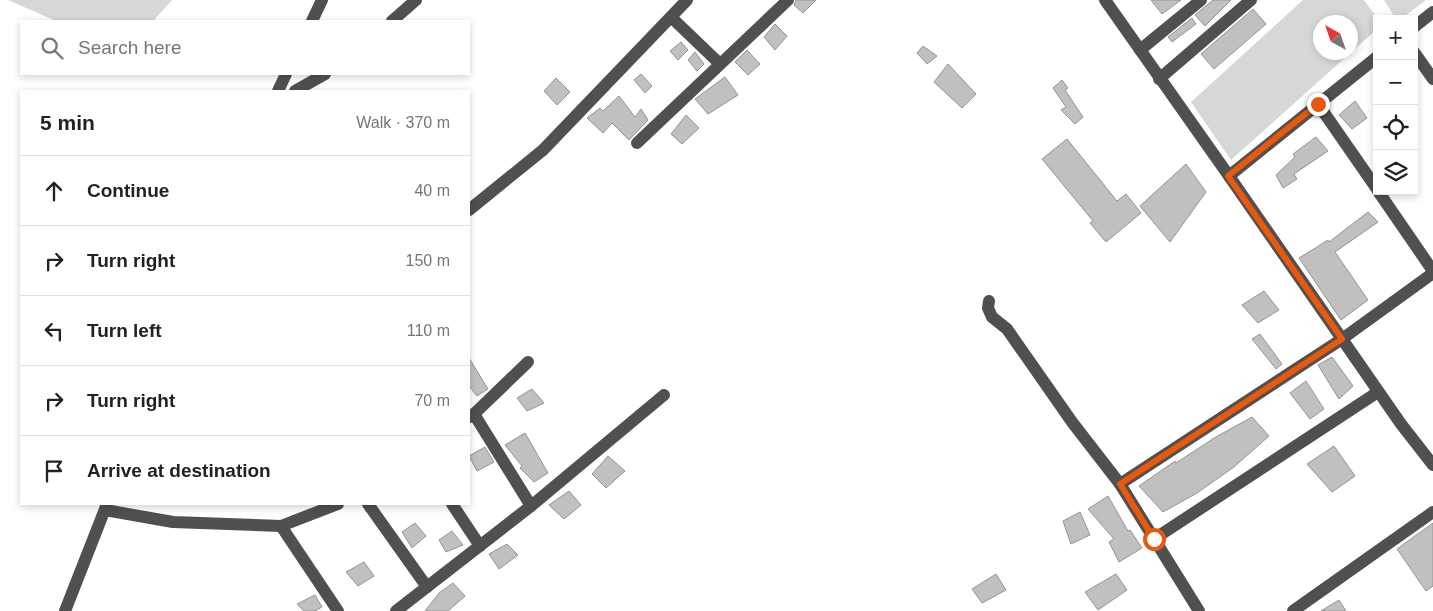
<!DOCTYPE html>
<html lang="en">
<head>
<meta charset="utf-8">
<style>
  :root { --surface:#fff; --page:#f2f2f2; --text:#222; --muted:#767676; --line:#e0e0e0 }
  body { margin:0; font-family:Arial,sans-serif; background:var(--page); color:var(--text) }
  .controls { position:absolute; right:15px; top:15px; display:grid; overflow:hidden; border-radius:0px; box-shadow:0 2px 8px #0003 }
  .controls button { width:45px; height:45px; display:grid; place-items:center; padding:0; border:0; border-bottom:1px solid var(--line); background:var(--surface); color:var(--text); font:25px sans-serif }
  .compass { position:absolute; left:1313px; top:15px; width:45px; height:45px; border-radius:50%; background:var(--surface); box-shadow:0 2px 8px #0003; rotate:320deg }
  .stop { position:absolute; width:15px; height:15px; margin:-11px; border:4px solid #ea580c; border-radius:50%; background:#fff }
  .stop.end { background:#ea580c; border-color:#fff; box-shadow:0 1px 5px #0008 }
  .list { margin:0; padding:0; list-style:none }
  h2 { display:flex; justify-content:space-between; align-items:center; height:65px; margin:0; padding:0 20px; font-size:21px }
  h2 small { font-size:16px; font-weight:400; color:var(--muted) }
  .list li { display:grid; grid-template-columns:32px 1fr auto; gap:15px; align-items:center; box-sizing:border-box; height:70px; padding:0 20px; border-top:1px solid var(--line) }
  .list b { display:block; font-size:19px; white-space:nowrap }
  .list em { font-size:16px; font-style:normal; color:var(--muted) }
  .icon { flex:none; width:28px; height:28px; fill:none; stroke:currentColor; stroke-width:2; stroke-linecap:round; stroke-linejoin:round }
  .map { position:relative; flex:none; width:1433px; height:611px; overflow:hidden }
  .search { position:absolute; background:var(--surface); box-shadow:0 2px 8px #0003; left:20px; top:20px; width:450px; height:55px; display:flex; align-items:center; gap:12px; box-sizing:border-box; padding:0 18px; border-radius:0px; color:var(--muted); font-size:19px }
  .panel { position:absolute; background:var(--surface); box-shadow:0 2px 8px #0003; left:20px; top:90px; width:450px; height:415px; border-radius:0px }
  .map>svg:first-child { display:block }
</style>
</head>
<body>
<div class="map">
<svg width="1433" height="611" viewBox="0 0 1433 611">
  <rect width="100%" height="100%" fill="#fff"/>
  <g fill="#d7d7d7" fill-rule="evenodd">
    <path d="M8,0h164l-19,21h-97z"/>
    <path d="M1303,0h61l14,19 -1,10 -146,131 -40,-58zM1350,22v30h-30v-30z"/>
    <path d="M1384,0h42l-25,19h-5z"/>
  </g>
  <g fill="#c0c0c0" stroke="#949494">
    <path d="M796,0h20l-13,13 -9,-8z"/>
    <path d="M1151,0h30l-19,14z"/>
    <path d="M1213,0h18l-26,26 -10,-11z"/>
    <path d="M1253,9l13,15 -52,45 -13,-15z"/>
    <path d="M1192,18l4,6 -24,18 -4,-5z"/>
    <path d="M775,24l12,12 -12,14 -11,-13z"/>
    <path d="M681,42l7,8 -10,10 -8,-9z"/>
    <path d="M923,46l14,10 -10,8 -10,-11z"/>
    <path d="M747,50l13,14 -12,11 -13,-13z"/>
    <path d="M695,52l9,12 -7,7 -9,-11z"/>
    <path d="M948,64l28,30 -14,14 -28,-26z"/>
    <path d="M641,74l11,12 -7,7 -11,-13z"/>
    <path d="M725,77l13,18 -30,19 -13,-15z"/>
    <path d="M556,78l14,14 -13,13 -13,-14z"/>
    <path d="M1062,80l6,8 -3,2 18,27 -8,7 -14,-14 5,-3 -13,-19z"/>
    <path d="M619,96l16,21 6,-8 7,11 -19,20 -17,-17 -9,10 -16,-15 13,-10 3,3z"/>
    <path d="M1355,101l12,17 -15,11 -13,-14z"/>
    <path d="M686,115l13,13 -17,16 -11,-10z"/>
    <path d="M1316,137l12,14 -34,23 3,5 -14,9 -7,-13 19,-18 -2,-3z"/>
    <path d="M1067,139l50,62 9,-7 15,19 -35,29 -16,-19 3,-2 -51,-62z"/>
    <path d="M1186,164l20,28 -36,50 -30,-36z"/>
    <path d="M1368,212l10,10 -43,30 33,48 -27,20 -42,-62 29,-18 1,2z"/>
    <path d="M1264,291l15,19 -21,13 -16,-18z"/>
    <path d="M1260,334l22,30 -6,5 -24,-30z"/>
    <path d="M1332,357l21,29 -14,13 -21,-34z"/>
    <path d="M469,358l19,31 -11,7 -8,-10z"/>
    <path d="M1306,381l18,28 -14,10 -20,-26z"/>
    <path d="M532,389l12,14 -17,8 -10,-13z"/>
    <path d="M1252,417l17,19 -35,31 -37,26 -34,19 -24,-26 36,-25 1,2 38,-25z"/>
    <path d="M525,433l23,40 -14,9 -14,-14 2,-2 -17,-21z"/>
    <path d="M1334,446l21,30 -23,16 -25,-28z"/>
    <path d="M485,447l9,15 -17,9 -8,-15z"/>
    <path d="M608,456l17,15 -19,17 -14,-14z"/>
    <path d="M569,491l12,14 -17,14 -15,-14z"/>
    <path d="M1108,496l20,35 2,-1 12,18 -23,14 -10,-20 5,-3 -26,-30z"/>
    <path d="M1080,512l10,23 -19,9 -8,-23z"/>
    <path d="M415,523l11,13 -14,12 -10,-16z"/>
    <path d="M1433,523v63l-7,5 -29,-42z"/>
    <path d="M452,531l11,14 -17,7 -7,-12z"/>
    <path d="M507,544l11,11 -19,14 -10,-15z"/>
    <path d="M364,562l10,14 -16,10 -12,-14z"/>
    <path d="M996,574l10,16 -24,13 -10,-14z"/>
    <path d="M1116,574l11,16 -29,20 -13,-18z"/>
    <path d="M453,583l12,13 -17,15h-23l14,-18z"/>
    <path d="M315,595l7,12 -7,4h-11l-7,-7z"/>
    <path d="M1339,600l7,11h-25z"/>
  </g>
  <g fill="none" stroke-linecap="round" stroke-linejoin="round">
    <g stroke="#505050" stroke-width="12">
      <path d="M1105,0l124,176 148,-119"/>
      <path d="M671,17l49,47"/>
      <path d="M312,21l10,-21"/>
      <path d="M392,21l24,-21"/>
      <path d="M1414,27l19,-15"/>
      <path d="M1140,50l61,-50"/>
      <path d="M1414,52l19,27"/>
      <path d="M1159,79l92,-79"/>
      <path d="M278,91l8,-17"/>
      <path d="M295,91l30,-17"/>
      <path d="M1318,104l59,85"/>
      <path d="M637,143l151,-143"/>
      <path d="M1229,176l172,248 32,41"/>
      <path d="M1378,191l55,80"/>
      <path d="M469,210l74,-60 144,-150"/>
      <path d="M989,301l-1,7 4,9 15,12 65,93 48,62 79,127"/>
      <path d="M474,414l54,-52"/>
      <path d="M1120,484l222,-145 91,-66"/>
      <path d="M368,504l59,83"/>
      <path d="M452,504l28,42"/>
      <path d="M531,506l133,-111"/>
      <path d="M105,510l68,12 108,4 57,-22"/>
      <path d="M281,526l57,85"/>
      <path d="M1154,539l224,-147"/>
      <path d="M65,611l42,-107"/>
      <path d="M396,611l135,-105 -57,-92 -5,3"/>
      <path d="M1293,611l140,-99"/>
    </g>
  </g>
  <g fill="none" stroke-linecap="round" stroke-linejoin="round">
    <path stroke="#ea580c" stroke-width="6" d="M1154,539l-34,-55 222,-145 -114,-163 90,-72"/>
  </g>
</svg>
<div class="controls">
<button>+</button>
<button>−</button>
<button><svg class="icon" aria-label="locate" viewBox="0 0 24 24"><circle cx="12" cy="12" r="6"/><path d="M12 2v4M12 18v4M2 12h4M18 12h4"/></svg></button>
<button><svg class="icon" aria-label="layers" viewBox="0 0 24 24"><path d="M12 4l9 5-9 5-9-5zM3 14l9 5 9-5"/></svg></button>
</div>
<svg class="compass" viewBox="-18 -18 36 36"><path d="M0-13l5 13h-10z" fill="#e53935"/><path d="M0 13l5-13h-10z" fill="#767676"/></svg>
<div class="stop" style="left:1154px;top:539px"></div>
<div class="stop end" style="left:1318px;top:104px"></div>
<div class="search"><svg class="icon" aria-label="search" viewBox="0 0 24 24"><circle cx="10" cy="10" r="6"/><path d="M15 15l6 6"/></svg>Search here</div>
<section class="panel">
<h2>5 min<small>Walk · 370 m</small></h2>
<ul class="list">
<li><svg class="icon" aria-label="ahead" viewBox="0 0 24 24"><path d="M12 20V5M6 11l6-6 6 6"/></svg><div><b>Continue</b></div><em>40 m</em></li>
<li><svg class="icon" aria-label="right" viewBox="0 0 24 24"><path d="M7 20v-9h11M14 6l5 5-5 5"/></svg><div><b>Turn right</b></div><em>150 m</em></li>
<li><svg class="icon" aria-label="left" viewBox="0 0 24 24"><path d="M17 20v-9H6M10 6l-5 5 5 5"/></svg><div><b>Turn left</b></div><em>110 m</em></li>
<li><svg class="icon" aria-label="right" viewBox="0 0 24 24"><path d="M7 20v-9h11M14 6l5 5-5 5"/></svg><div><b>Turn right</b></div><em>70 m</em></li>
<li><svg class="icon" aria-label="arrive" viewBox="0 0 24 24"><path d="M6 21V4h12l-3 4 3 4H6"/></svg><div><b>Arrive at destination</b></div></li>
</ul>
</section>
</div>
</body>
</html>
